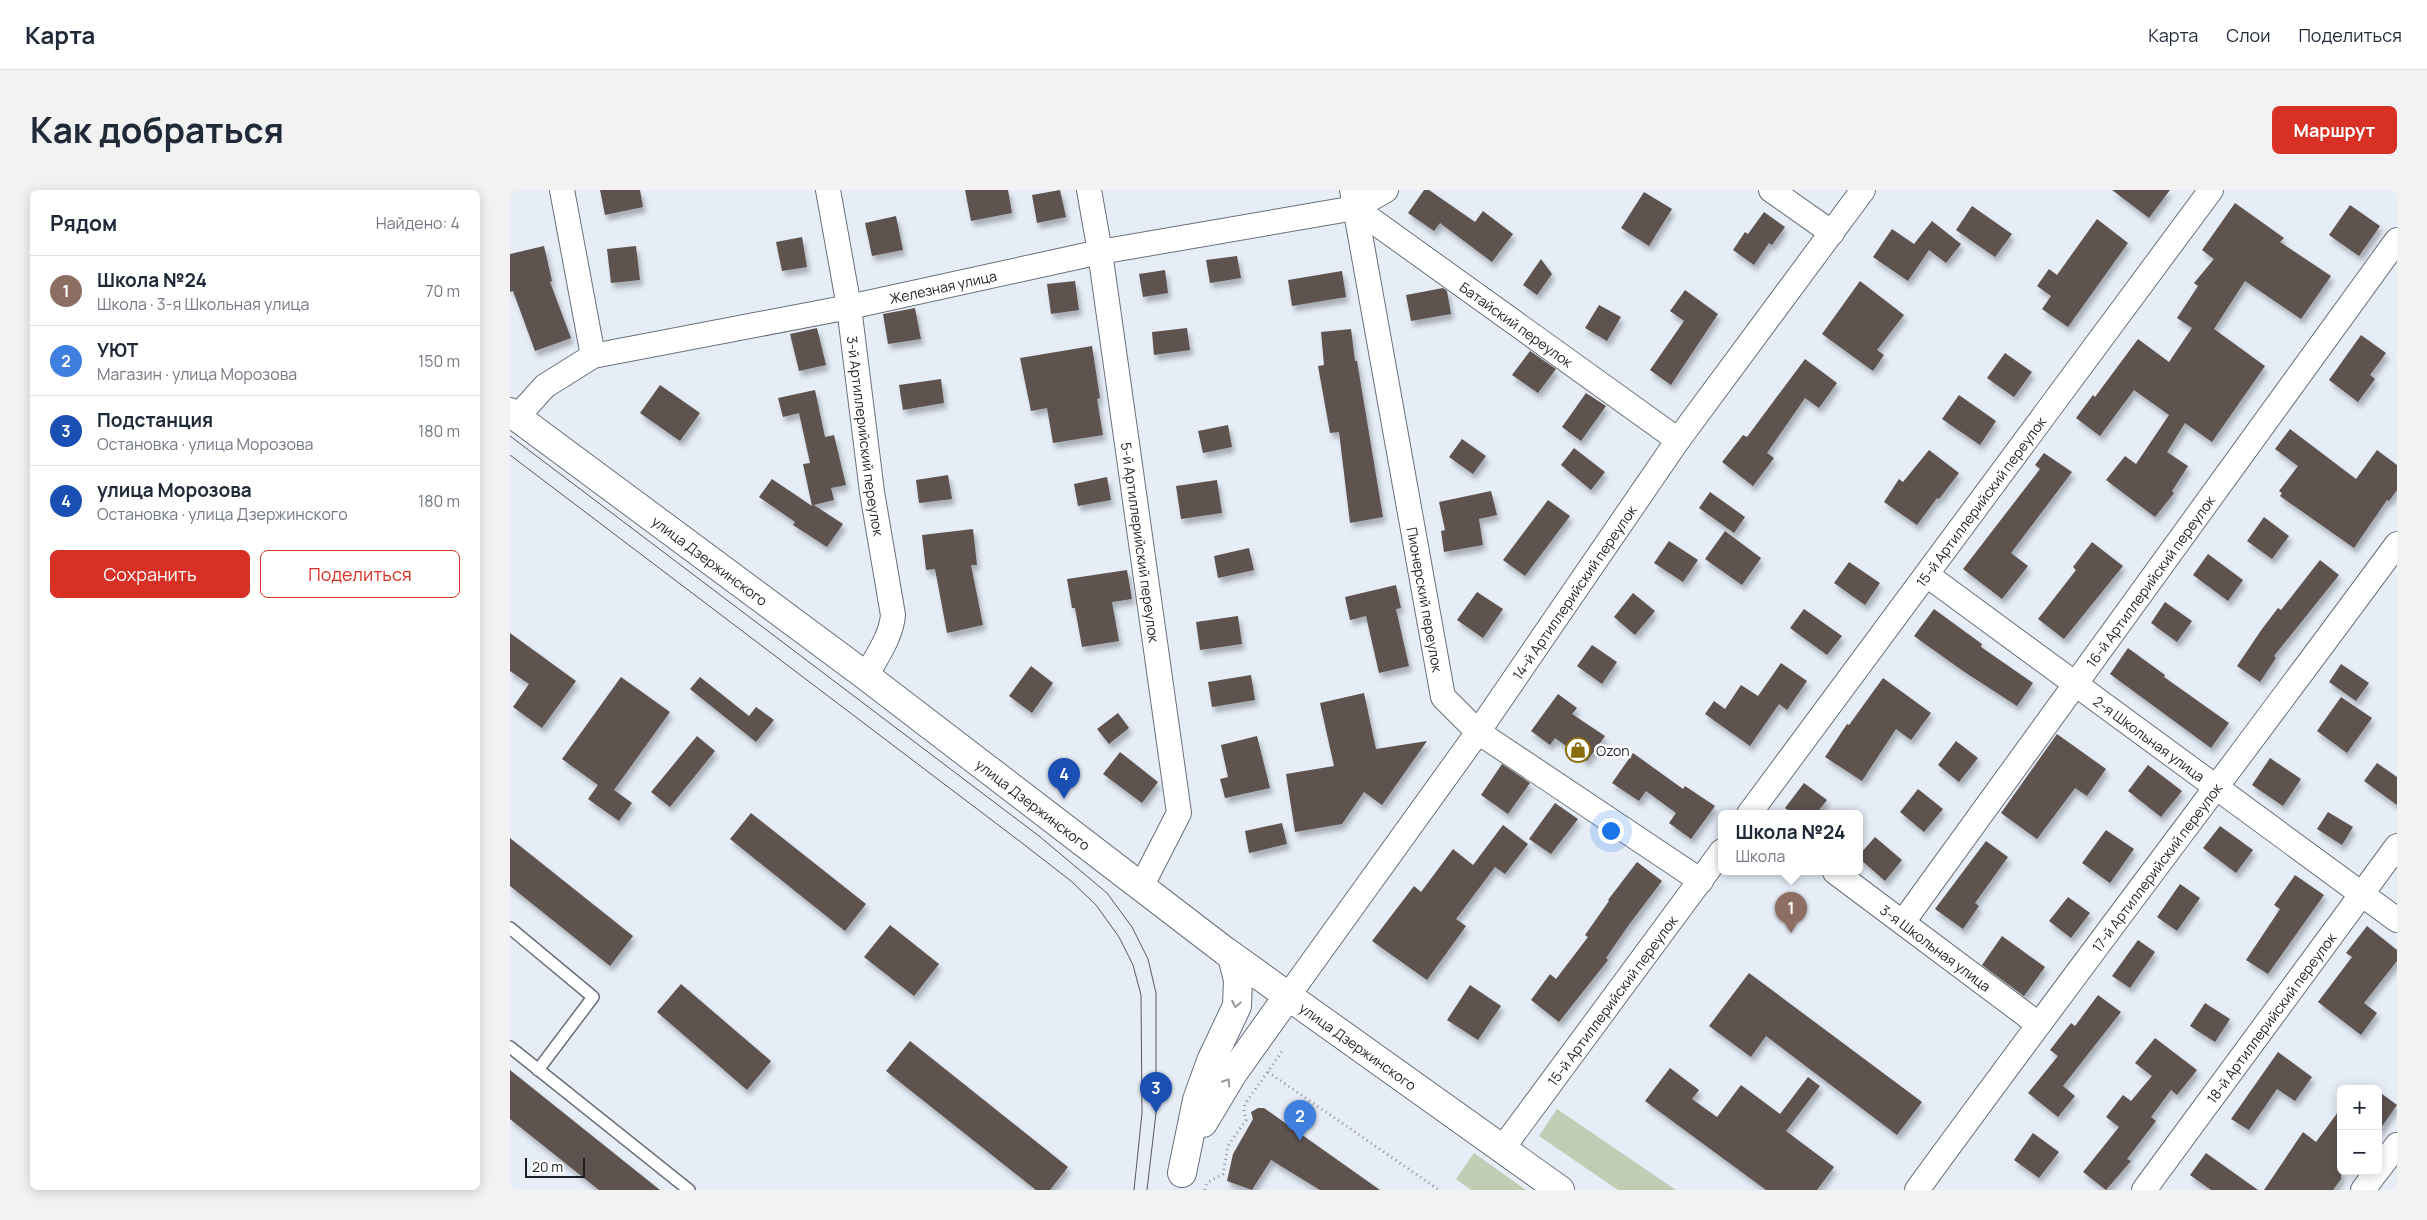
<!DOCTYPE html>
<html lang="ru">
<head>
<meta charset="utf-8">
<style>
  :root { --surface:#fff; --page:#f2f2f3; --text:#1f2937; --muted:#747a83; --line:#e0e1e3; --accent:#d93025 }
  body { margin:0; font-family:Manrope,sans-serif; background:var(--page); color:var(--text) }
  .controls { position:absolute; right:15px; bottom:15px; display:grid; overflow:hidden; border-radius:8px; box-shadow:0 2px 12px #0003 }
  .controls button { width:45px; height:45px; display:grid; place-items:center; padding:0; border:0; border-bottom:1px solid var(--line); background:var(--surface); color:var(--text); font:25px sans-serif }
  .scale { position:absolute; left:15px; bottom:12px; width:60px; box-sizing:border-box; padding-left:5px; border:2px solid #1d1f23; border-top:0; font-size:14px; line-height:18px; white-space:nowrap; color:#1d1f23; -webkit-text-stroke:4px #fff; paint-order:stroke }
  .you { position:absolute; left:1100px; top:640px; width:18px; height:18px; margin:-12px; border:4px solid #fff; border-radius:50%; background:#1a73e8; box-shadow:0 0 0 8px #1a73e833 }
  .badge { display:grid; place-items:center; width:32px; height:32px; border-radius:50%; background:var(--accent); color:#fff; font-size:16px; font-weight:700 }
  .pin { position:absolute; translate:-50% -41px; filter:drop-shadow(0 1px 2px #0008) }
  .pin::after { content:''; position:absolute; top:26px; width:18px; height:15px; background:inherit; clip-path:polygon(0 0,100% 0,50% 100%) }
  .popup { position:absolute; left:1208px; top:620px; width:145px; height:65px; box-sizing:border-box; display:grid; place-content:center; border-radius:8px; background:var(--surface); filter:drop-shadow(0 1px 4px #0005); font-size:16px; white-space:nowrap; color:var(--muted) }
  .popup b { font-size:19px; color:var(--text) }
  .popup::after { content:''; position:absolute; left:50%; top:100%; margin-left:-10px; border:10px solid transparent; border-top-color:var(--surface) }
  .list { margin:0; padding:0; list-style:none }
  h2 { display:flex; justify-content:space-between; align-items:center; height:65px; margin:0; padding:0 20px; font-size:21px }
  h2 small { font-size:16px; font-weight:400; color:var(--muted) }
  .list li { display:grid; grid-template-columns:32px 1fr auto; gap:15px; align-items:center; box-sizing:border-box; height:70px; padding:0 20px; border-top:1px solid var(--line) }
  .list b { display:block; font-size:19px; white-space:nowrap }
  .list p { margin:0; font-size:16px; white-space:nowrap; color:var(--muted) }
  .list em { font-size:16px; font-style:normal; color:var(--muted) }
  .actions { display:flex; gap:10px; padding:15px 20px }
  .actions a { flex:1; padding:11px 0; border:1px solid var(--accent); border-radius:8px; text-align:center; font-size:18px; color:var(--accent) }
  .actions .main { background:var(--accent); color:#fff }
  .map { position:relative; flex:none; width:1887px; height:1000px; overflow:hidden; border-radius:8px }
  header { display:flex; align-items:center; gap:30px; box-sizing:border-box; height:70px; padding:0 25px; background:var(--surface); border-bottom:1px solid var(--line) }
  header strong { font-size:24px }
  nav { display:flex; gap:28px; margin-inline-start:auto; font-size:18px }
  .intro { display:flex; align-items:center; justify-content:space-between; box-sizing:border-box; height:120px; padding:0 30px }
  h1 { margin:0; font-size:35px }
  .button { padding:12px 22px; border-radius:8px; background:var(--accent); color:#fff; font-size:18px; font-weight:700 }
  main { display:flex; gap:30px; padding:0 30px }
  aside { flex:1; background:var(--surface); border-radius:8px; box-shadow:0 2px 12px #0003 }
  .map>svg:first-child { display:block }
</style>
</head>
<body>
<header>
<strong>Карта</strong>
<nav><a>Карта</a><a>Слои</a><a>Поделиться</a></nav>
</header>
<div class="intro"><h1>Как добраться</h1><a class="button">Маршрут</a></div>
<main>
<aside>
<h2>Рядом<small>Найдено: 4</small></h2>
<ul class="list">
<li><span class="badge" style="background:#8d6e63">1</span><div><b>Школа №24</b><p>Школа · 3-я Школьная улица</p></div><em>70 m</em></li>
<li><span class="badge" style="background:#3f7fe0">2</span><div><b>УЮТ</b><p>Магазин · улица Морозова</p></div><em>150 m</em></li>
<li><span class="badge" style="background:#1a4fb4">3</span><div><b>Подстанция</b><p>Остановка · улица Морозова</p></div><em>180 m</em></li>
<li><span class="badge" style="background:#1a4fb4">4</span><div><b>улица Морозова</b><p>Остановка · улица Дзержинского</p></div><em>180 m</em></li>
</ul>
<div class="actions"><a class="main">Сохранить</a><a>Поделиться</a></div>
</aside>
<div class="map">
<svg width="1887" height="1000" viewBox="0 0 1887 1000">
  <defs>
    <filter id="shadow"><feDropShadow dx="3" dy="5.5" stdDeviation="2.5" flood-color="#0004"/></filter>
  </defs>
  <rect width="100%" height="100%" fill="#e6edf7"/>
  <g fill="#c1ccb5">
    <path d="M1047,919l119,81h-58l-79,-54z"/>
    <path d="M964,963l52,37h-55l-15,-11z"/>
  </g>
  <g fill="#5e5350" filter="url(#shadow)">
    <path d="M90,0h40l3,17 -38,8z"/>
    <path d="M455,0h43l4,23 -41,8z"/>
    <path d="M550,0l6,27 -29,6 -5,-28z"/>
    <path d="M914,0h5l46,32 8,-11 30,23 -21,28 -52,-39 -6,8 -26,-18z"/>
    <path d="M1602,0h58l-21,28z"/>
    <path d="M1134,2l28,17 -23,37 -28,-18z"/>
    <path d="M1725,13l49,35 -4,4 51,34 -30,43 -56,-38 -31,48 51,37 -53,76 -27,-19 -18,29 21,14 -16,25 2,2 -19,24 -49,-37 19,-24 11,8 33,-49 -35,-25 -34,46 -24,-18 17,-23 2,2 43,-58 31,23 23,-34 -15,-10 21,-32 -4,-3 20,-24 -12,-9z"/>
    <path d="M1840,15l30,21 -21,30 -30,-21z"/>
    <path d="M1462,16l40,28 -17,23 -39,-27z"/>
    <path d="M1254,22l21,15 -13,18 -3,-2 -15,22 -21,-15 12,-18 3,2z"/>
    <path d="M386,26l7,34 -31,6 -7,-33z"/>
    <path d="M1587,29l31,24 -60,84 -26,-18 9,-13 -14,-10 12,-17 8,6z"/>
    <path d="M1422,31l29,23 -15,19 -17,-13 -21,31 -35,-24 19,-28 22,15z"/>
    <path d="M292,47l5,30 -25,4 -6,-29z"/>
    <path d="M34,56l8,35 -2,1 21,56 -36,13 -22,-60 -3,1v-38z"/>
    <path d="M126,56l4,34 -29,3 -4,-34z"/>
    <path d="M727,66l4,22 -31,5 -4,-23z"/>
    <path d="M1031,69l11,15 -15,21 -14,-10z"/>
    <path d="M655,80l3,23 -25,4 -4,-23z"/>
    <path d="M832,81l4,26 -54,9 -4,-26z"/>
    <path d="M565,91l4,29 -28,4 -4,-30z"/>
    <path d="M1350,91l44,34 -27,35 7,5 -11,16 -51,-37z"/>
    <path d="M933,98l4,3 4,23 -40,7 -5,-26z"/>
    <path d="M1175,100l33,24 -47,71 -21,-15 34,-49 -14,-10z"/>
    <path d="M1089,115l22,12 -14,24 -22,-13z"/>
    <path d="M405,118l6,31 -33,5 -5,-30z"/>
    <path d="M307,138l9,37 -27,6 -9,-37z"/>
    <path d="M677,138l3,22 -36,5 -2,-23z"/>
    <path d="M841,139l4,32h2l26,156 -33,6 -11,-91 -9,1 -12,-67 6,-1 -3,-33z"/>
    <path d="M1851,145l25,18 -16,22 5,4 -17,23 -29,-22z"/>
    <path d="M582,156l8,52 -3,1 6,36 -50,8 -6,-35 -16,3 -11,-53z"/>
    <path d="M1020,161l26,18 -18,24 -26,-18z"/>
    <path d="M1495,163l27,19 -18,25 -27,-19z"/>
    <path d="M1295,169l32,24 -18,25 -14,-10 -38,55 7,5 -21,28 -31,-24 21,-27 4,2z"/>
    <path d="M431,189l3,24 -41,7 -4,-25z"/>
    <path d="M150,195l40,28 -20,28 -40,-28z"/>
    <path d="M305,200l10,47 9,-2 12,50 -15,3 3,12 -20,5 29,19 -16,23 -34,-22 2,-3 -36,-25 13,-18 40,27 -9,-42 7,-1 -11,-50 -16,4 -5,-19z"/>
    <path d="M1076,203l20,13 -25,35 -19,-14z"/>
    <path d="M1449,205l37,26 -16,24 -38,-26z"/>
    <path d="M718,235l4,22 -29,6 -5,-22z"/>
    <path d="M1780,239l66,50 21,-29 20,15v25l-8,11 -2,-1 -33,48 -74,-52 2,-3 -3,-2 19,-25 -23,-17z"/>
    <path d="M952,249l24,17 -13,18 -24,-17z"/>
    <path d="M1064,258l31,24 -14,18 -30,-25z"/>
    <path d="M1419,260l30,23 -20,26 -2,-1 -20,27 -33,-23 15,-23 4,3z"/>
    <path d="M1534,263l28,19 -61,81 17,13 -26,33 -39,-30 77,-100 -5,-4z"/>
    <path d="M438,285l4,24 -33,4 -3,-23z"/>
    <path d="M597,287l4,23 -33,6 -4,-22z"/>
    <path d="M707,290l5,33 -41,6 -5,-33z"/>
    <path d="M981,301l6,24 -18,4 4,26 -39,7 -3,-21 4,-1 -6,-28z"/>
    <path d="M1200,302l35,25 -11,16 -35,-25z"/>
    <path d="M1038,310l22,16 -45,60 -22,-16z"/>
    <path d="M1754,327l25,19 -17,23 -25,-18z"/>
    <path d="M463,339l4,36h-6l12,60 -36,8 -12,-64 -9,1 -4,-35z"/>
    <path d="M1215,341l36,27 -19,27 -37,-26z"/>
    <path d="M1159,351l29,19 -15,22 -29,-19z"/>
    <path d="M1582,352l31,24 -59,73 -26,-20 38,-49 -3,-3z"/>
    <path d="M739,358l5,22 -36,8 -4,-22z"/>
    <path d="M1698,364l35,26 -15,21 -35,-26z"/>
    <path d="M1810,370l19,15 -65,81 2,2 -16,24 -23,-16 25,-37 16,-21 3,2z"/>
    <path d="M1339,372l31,21 -15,22 -31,-22z"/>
    <path d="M617,380l5,29 -20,3 7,39 -37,6 -7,-39h-3l-5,-29z"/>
    <path d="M886,395l5,23 -5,1 13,57 -30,7 -13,-57 -16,4 -5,-23z"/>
    <path d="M967,402l26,17 -20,29 -26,-18z"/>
    <path d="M1123,403l22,18 -20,24 -21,-18z"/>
    <path d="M1655,412l27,19 -15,21 -26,-19z"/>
    <path d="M1294,419l38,27 -15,19 -37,-27z"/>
    <path d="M1424,419l48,35 -1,3 52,36 -16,23 -54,-35 -49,-35z"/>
    <path d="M728,426l4,28 -42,6 -4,-28z"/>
    <path d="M0,443l66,48 -34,47 -29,-21 16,-23 -19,-13z"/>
    <path d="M1082,455l25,17 -15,22 -25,-18z"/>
    <path d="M1618,458l37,27 -1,2 65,46 -18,25 -101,-74z"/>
    <path d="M1271,473l26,18 -20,29 -8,-6 -29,42 -45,-32 9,-13 11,8 16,-24 17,11z"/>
    <path d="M1831,474l28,19 -13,18 -27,-19z"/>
    <path d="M521,476l22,17 -21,30 -23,-17z"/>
    <path d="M741,485l4,25 -43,7 -4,-25z"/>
    <path d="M111,487l49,35 -56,78 18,13 -13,18 -31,-22 10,-14 -36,-26z"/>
    <path d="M190,487l49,39 7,-9 18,13 -18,22 -66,-53z"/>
    <path d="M1373,488l48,35 -20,27 -15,-11 -34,52 -37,-24 22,-33 2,1z"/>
    <path d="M854,503l12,56 51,-8 -45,64 -18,-13 -22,32 -47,8 -9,-58 48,-8 -14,-63z"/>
    <path d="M1048,504l19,14 -5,6 33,22 -18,25 -32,-23 -5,7 -19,-14z"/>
    <path d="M1831,507l31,21 -25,35 -30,-22z"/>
    <path d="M608,523l11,15 -20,16 -12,-15z"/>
    <path d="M1547,544l49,35 -19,27 -12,-8 -38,51 -36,-26z"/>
    <path d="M187,546l18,15 -45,56 -19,-15z"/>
    <path d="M747,546l13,52 -45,10 -5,-19 8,-2 -7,-32z"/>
    <path d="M1446,551l22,17 -19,24 -21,-17z"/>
    <path d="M610,562l38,30 -16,21 -39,-29z"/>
    <path d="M1123,563l50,36 2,-3 30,20 -24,33 -22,-16 7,-10 -30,-22 -7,10 -27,-18z"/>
    <path d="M1760,568l31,21 -18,27 -31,-21z"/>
    <path d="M1867,573l20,14v28l-33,-24z"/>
    <path d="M992,574l28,19 -22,31 -27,-19z"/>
    <path d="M1638,575l34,26 -21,26 -33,-26z"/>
    <path d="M1294,593l23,17 -11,14h-23l-8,-6z"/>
    <path d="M1408,599l25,20 -19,23 -24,-20z"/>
    <path d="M1045,613l23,16 -27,35 -22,-15z"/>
    <path d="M1818,622l25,15 -11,18 -25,-16z"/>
    <path d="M241,623l115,91 -21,27 -115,-92z"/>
    <path d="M772,633l5,21 -38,9 -4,-22z"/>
    <path d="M993,635l25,19 -23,30 -10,-7 -39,52 10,7 -39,54 -55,-39 42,-55 7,6 32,-43 20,16z"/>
    <path d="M1710,636l33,24 -17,23 -33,-25z"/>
    <path d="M1596,640l28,19 -24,34 -28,-20z"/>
    <path d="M1365,647l27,23 -17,21 -25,-22v-5z"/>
    <path d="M0,648l123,98 -23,30 -100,-80z"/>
    <path d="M1476,651l22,16 -33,46 4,3 -16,23 -28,-20z"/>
    <path d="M1127,672l25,19 -34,45 -22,32 2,2 -49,62 -28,-22 19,-26 6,5 32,-42 -3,-2 24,-34 -1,-1z"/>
    <path d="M1785,685l29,20 -56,79 -22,-14 34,-51 -6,-4z"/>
    <path d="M1670,694l20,14 -23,33 -20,-14z"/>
    <path d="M1558,707l22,16 -19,25 -22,-17z"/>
    <path d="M380,735l49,39 -25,32 -50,-39z"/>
    <path d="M1857,736l30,24v11l-33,42 13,10 -16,22 -43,-33 34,-45 -6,-4z"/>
    <path d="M1492,746l43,31 -21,29 -42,-31z"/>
    <path d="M1628,750l17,12 -25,36 -18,-12z"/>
    <path d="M1239,783l173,129 -25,33 -131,-99 -15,21 -42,-31z"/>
    <path d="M171,794l90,77 -24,29 -90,-78z"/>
    <path d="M960,795l31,21 -23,34 -31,-20z"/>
    <path d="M1588,805l23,17 -58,74 12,10 -17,21 -30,-24 30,-37 -8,-6 21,-27 4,3z"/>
    <path d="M1695,813l25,16 -15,23 -25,-16z"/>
    <path d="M1645,848l42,32 -20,25 -6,-5 -20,27 5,4 -29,38 4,2 -25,29 -23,-18 36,-45 -13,-10 17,-22 8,6 21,-25 -17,-13z"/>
    <path d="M400,851l158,126 -18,23h-14l-150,-119z"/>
    <path d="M1768,862l34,25 -17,24 -18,-12 -28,41 -18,-11z"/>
    <path d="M1160,878l29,22 -7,9 25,18 24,-32 39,29 28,-37 12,9 -34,45 48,36 -17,23h-51l-121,-89z"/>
    <path d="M0,880l150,120h-61l-89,-71z"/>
    <path d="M1868,901l19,14 -19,27z"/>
    <path d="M748,918h6l116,82h-60l-49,-30 -19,30 -25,-9 6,-27 20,-35 -2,-7z"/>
    <path d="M1831,918v71l-8,11h-69l39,-58 13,10z"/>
    <path d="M1523,943l26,19 -20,26 -25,-18z"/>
    <path d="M1696,963l52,37h-47l-21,-15z"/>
  </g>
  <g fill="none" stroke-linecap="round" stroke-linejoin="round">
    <defs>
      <g id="service">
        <path d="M0,738l83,69 -55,73"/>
        <path d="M0,857l179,143"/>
      </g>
      <g id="minor">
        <path d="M52,0l31,166"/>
        <path id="s1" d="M318,0l21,117 23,185 21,123c-2,22 -16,41 -27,61"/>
        <path id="s2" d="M579,0l11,62 79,561 -38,74"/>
        <path id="s3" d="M842,0l91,507 35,35 223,149"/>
        <path d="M1261,0l61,43"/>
        <path id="s4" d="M845,18l323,232"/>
        <path id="s5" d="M7,227l28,-31 48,-30 256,-49 251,-55 255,-44 31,-18"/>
        <path id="s6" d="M1417,385l470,345"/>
        <path id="s7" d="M1239,624l462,-624"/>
        <path id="s8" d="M1325,682l203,152"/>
        <path id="s9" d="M1393,732l494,-682"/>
        <path id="s10" d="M778,806l190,-264 200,-292 185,-250"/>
        <path id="s11" d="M992,959l220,-298"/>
        <path d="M1868,980l19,-25"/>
        <path id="s12" d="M1407,1000c158,-217 321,-430 480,-646"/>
        <path id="s13" d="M1634,1000l253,-344"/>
        <path d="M1853,1000l14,-19"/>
      </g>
      <g id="secondary">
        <path id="s14" d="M0,222l356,264 359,275 335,239"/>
        <path d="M693,933l30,-50 55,-77"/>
        <path d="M672,983l15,-73 14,-39 26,-55 1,-26 -6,-24"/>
      </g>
    </defs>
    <use href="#service" stroke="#697079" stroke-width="14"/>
    <use href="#minor" stroke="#697079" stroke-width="26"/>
    <use href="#secondary" stroke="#697079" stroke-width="30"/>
    <g stroke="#8f949b" stroke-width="3" stroke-dasharray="1 4" stroke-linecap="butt">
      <path d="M758,882l171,118"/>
      <path d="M695,1000l2,-7 16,-9 5,-28 18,-26 -2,-9 1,-7 38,-54"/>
    </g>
    <use href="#service" stroke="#fff" stroke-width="11"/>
    <use href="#minor" stroke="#fff" stroke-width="24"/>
    <use href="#secondary" stroke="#fff" stroke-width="28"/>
    <g stroke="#56595f" stroke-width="1">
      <path d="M0,246l529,400 68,57 25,34 16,32 8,34v120l-9,77"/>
      <path d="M0,265l512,388 49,38 25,24 23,32 14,28 8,30 1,118 -8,77"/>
    </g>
  </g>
  <defs><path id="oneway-chevron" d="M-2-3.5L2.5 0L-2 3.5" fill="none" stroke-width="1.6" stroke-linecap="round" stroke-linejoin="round" transform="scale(1.25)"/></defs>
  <g stroke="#999a9c">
    <use href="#oneway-chevron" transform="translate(726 814) rotate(101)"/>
    <use href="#oneway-chevron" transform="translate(717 892) rotate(-57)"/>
  </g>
  <defs>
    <symbol id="shop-ring" viewBox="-11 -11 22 22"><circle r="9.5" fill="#fff" stroke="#896d0d" stroke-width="1.5"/><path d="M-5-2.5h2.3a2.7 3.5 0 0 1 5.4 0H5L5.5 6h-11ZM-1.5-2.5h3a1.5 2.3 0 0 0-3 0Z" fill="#896d0d"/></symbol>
  </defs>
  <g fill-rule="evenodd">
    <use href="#shop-ring" x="1054" y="546" width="28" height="28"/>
  </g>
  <g text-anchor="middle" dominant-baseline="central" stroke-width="5" stroke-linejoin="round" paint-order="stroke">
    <g font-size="14" fill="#1d1f23" stroke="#fff">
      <text stroke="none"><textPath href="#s5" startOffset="455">Железная улица</textPath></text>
      <text stroke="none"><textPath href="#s4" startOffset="199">Батайский переулок</textPath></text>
      <text stroke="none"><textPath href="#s1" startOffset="249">3-й Артиллерийский переулок</textPath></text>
      <text stroke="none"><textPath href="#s7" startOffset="389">15-й Артиллерийский переулок</textPath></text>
      <text stroke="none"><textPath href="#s2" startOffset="356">5-й Артиллерийский переулок</textPath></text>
      <text stroke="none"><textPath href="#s14" startOffset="249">улица Дзержинского</textPath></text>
      <text stroke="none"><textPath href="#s9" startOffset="421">16-й Артиллерийский переулок</textPath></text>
      <text stroke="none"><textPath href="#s10" startOffset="495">14-й Артиллерийский переулок</textPath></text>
      <text stroke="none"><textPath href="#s3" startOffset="416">Пионерский переулок</textPath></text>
      <text stroke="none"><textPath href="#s6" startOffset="276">2-я Школьная улица</textPath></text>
      <text stroke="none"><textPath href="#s14" startOffset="654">улица Дзержинского</textPath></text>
      <text stroke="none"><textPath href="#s12" startOffset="402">17-й Артиллерийский переулок</textPath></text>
      <text stroke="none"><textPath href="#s8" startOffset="126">3-я Школьная улица</textPath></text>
      <text stroke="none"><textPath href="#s11" startOffset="185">15-й Артиллерийский переулок</textPath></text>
      <text stroke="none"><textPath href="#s13" startOffset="214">18-й Артиллерийский переулок</textPath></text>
      <text stroke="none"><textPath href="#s14" startOffset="1059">улица Дзержинского</textPath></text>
    </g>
    <g font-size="14" fill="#1d1f23" stroke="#fff" text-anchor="start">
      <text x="1086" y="560">Ozon</text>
    </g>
  </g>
</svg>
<div class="controls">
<button>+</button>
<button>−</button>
</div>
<div class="scale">20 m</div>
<div class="you"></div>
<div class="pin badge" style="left:1281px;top:743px;background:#8d6e63">1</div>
<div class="popup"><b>Школа №24</b>Школа</div>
<div class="pin badge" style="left:790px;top:951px;background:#3f7fe0">2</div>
<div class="pin badge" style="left:646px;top:923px;background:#1a4fb4">3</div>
<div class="pin badge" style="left:554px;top:609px;background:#1a4fb4">4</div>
</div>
</main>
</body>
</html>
